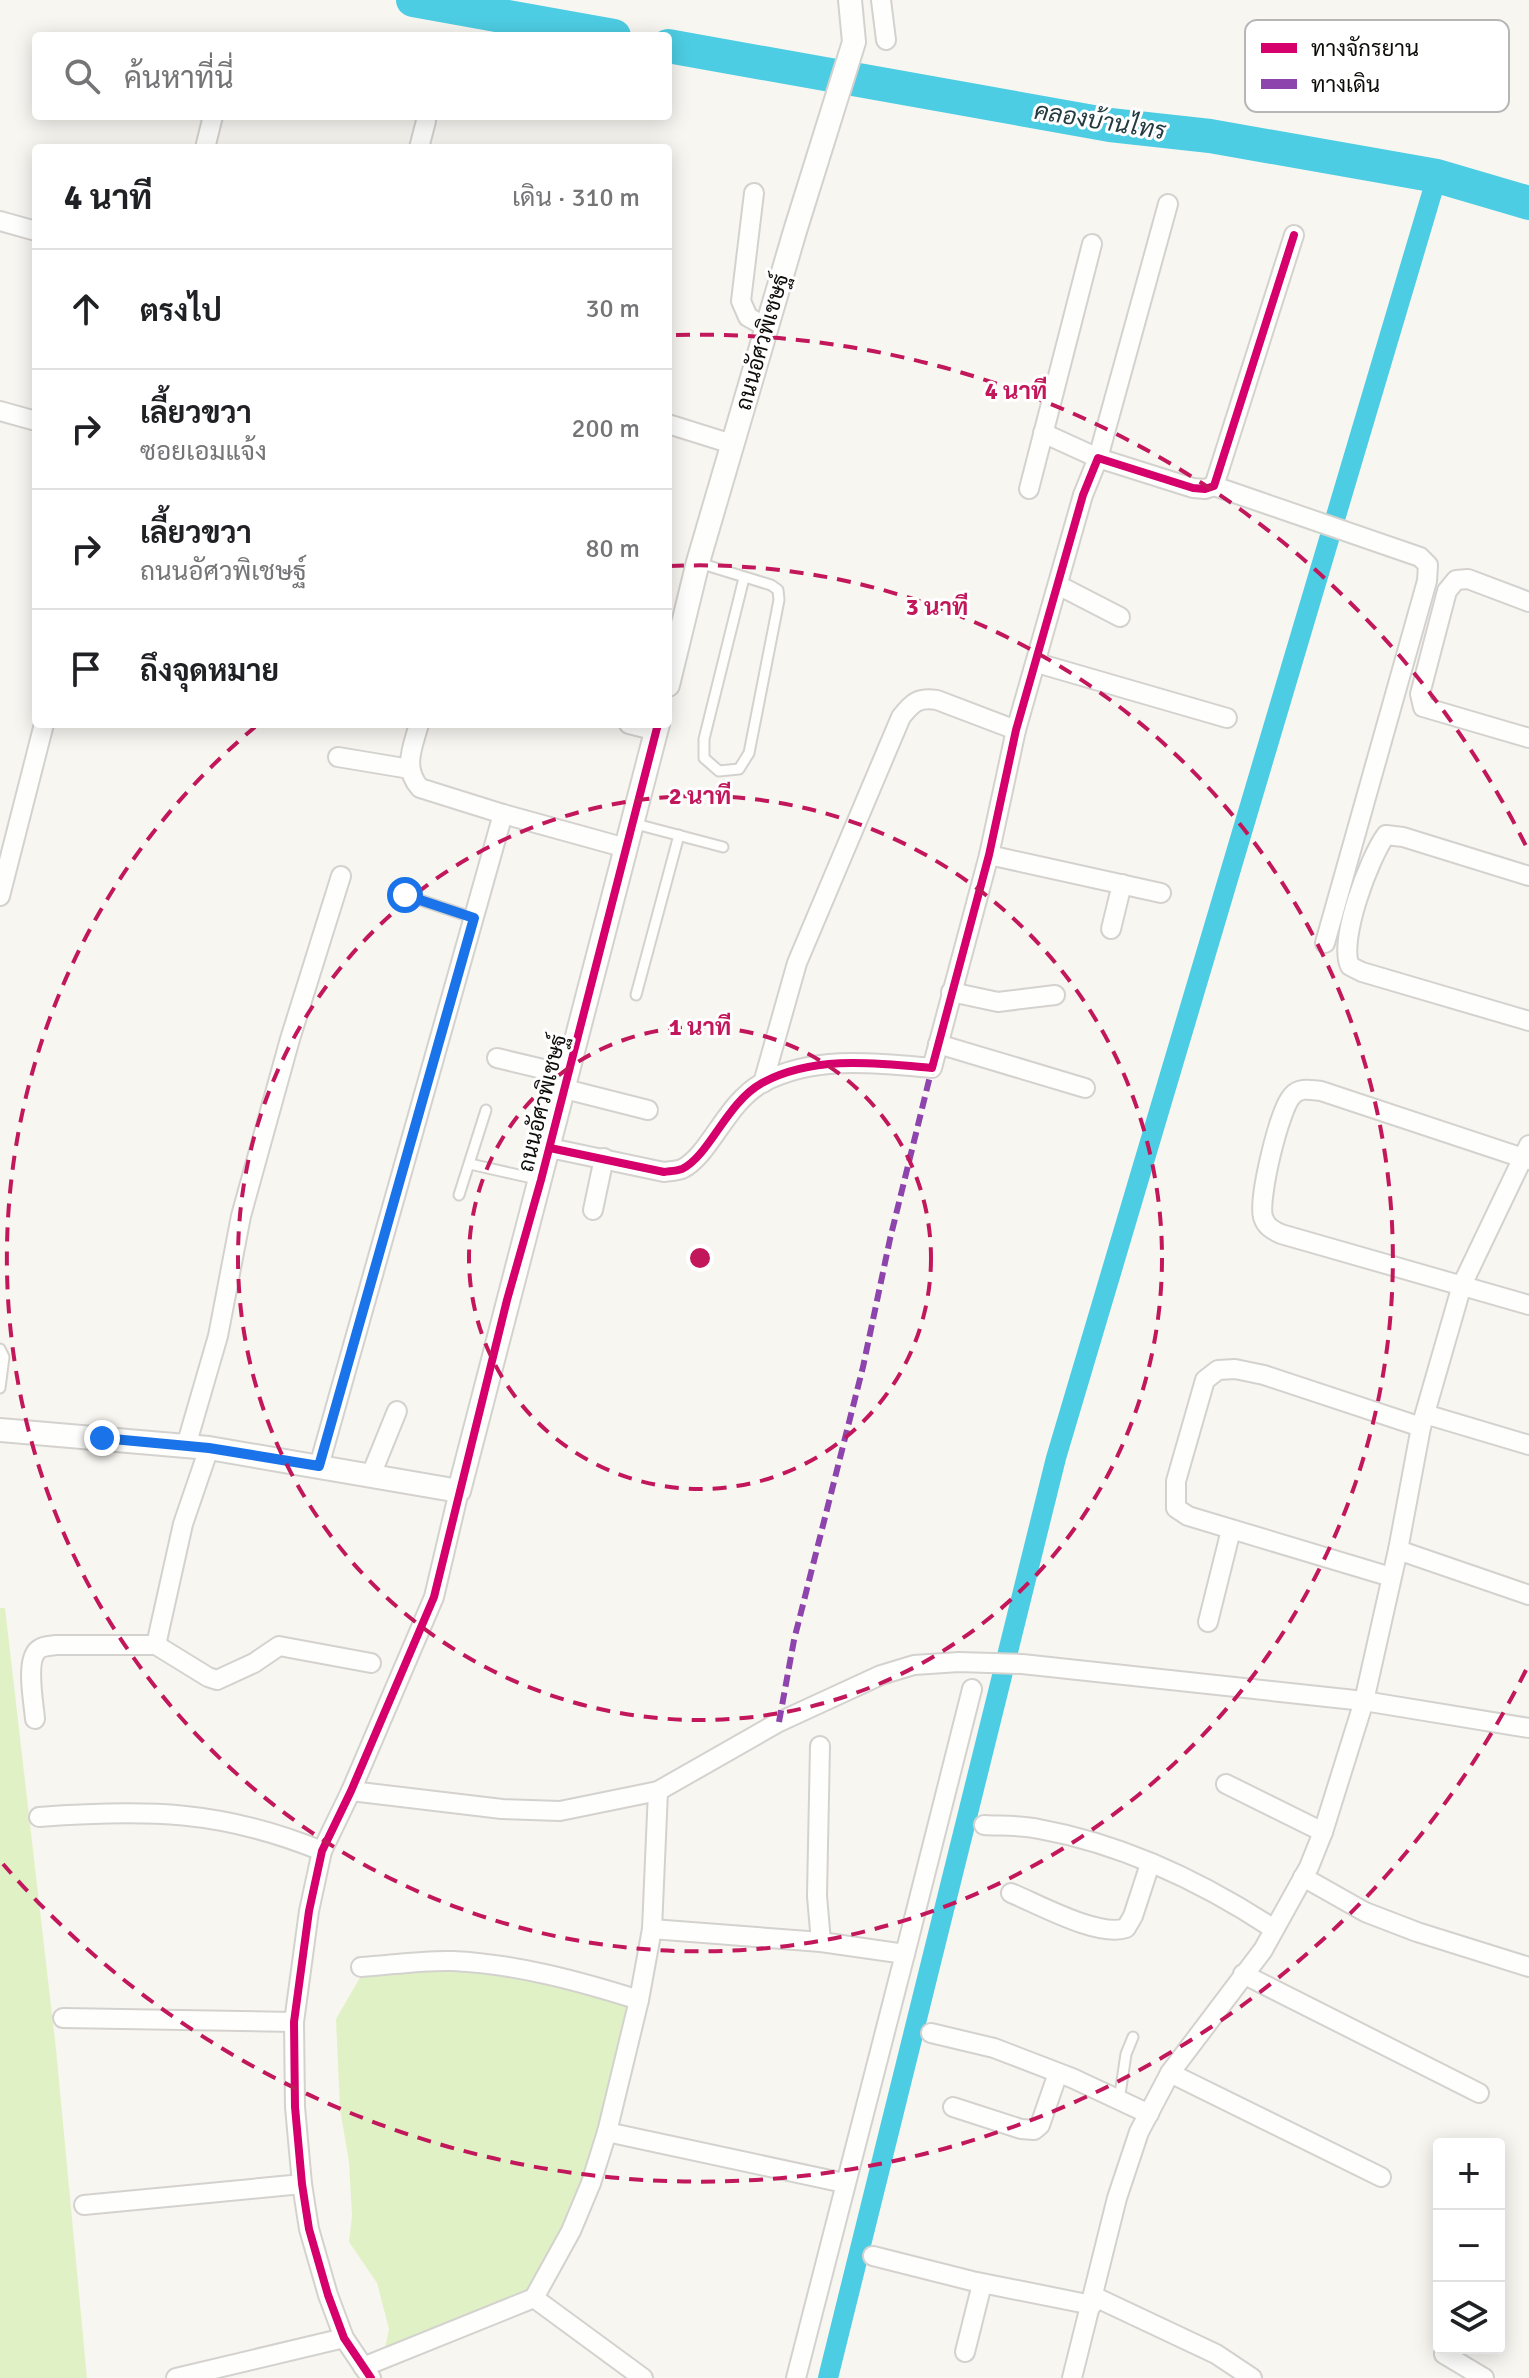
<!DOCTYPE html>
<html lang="th">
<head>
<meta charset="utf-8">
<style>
  :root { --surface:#fff; --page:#f6f6f6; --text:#202124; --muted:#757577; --line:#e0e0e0 }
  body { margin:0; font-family:Signika,Sarabun,sans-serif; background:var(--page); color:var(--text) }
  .controls { position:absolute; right:24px; bottom:24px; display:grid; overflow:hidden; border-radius:8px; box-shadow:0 4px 20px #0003 }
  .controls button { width:72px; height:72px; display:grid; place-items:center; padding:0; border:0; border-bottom:2px solid var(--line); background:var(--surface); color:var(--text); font:40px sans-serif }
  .stop { position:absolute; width:24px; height:24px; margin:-18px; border:6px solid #1a73e8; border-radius:50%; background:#fff }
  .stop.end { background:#1a73e8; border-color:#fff; box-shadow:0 2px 8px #0008 }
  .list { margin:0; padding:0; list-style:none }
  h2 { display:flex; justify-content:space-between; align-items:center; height:104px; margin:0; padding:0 32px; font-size:34px }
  h2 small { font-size:26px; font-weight:400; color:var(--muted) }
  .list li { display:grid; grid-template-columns:52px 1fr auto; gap:24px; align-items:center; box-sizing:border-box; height:120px; padding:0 32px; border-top:2px solid var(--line) }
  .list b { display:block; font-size:30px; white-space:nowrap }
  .list p { margin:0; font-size:26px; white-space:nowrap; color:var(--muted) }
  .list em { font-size:26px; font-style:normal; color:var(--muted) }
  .icon { flex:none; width:44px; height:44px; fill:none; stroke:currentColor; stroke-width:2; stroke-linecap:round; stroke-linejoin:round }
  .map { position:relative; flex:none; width:1529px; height:2378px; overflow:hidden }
  .search { position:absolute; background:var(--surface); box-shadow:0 4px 20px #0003; left:32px; top:32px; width:640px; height:88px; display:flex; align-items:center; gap:20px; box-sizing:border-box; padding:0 28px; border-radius:8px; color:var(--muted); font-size:30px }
  .panel { position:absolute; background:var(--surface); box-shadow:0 4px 20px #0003; left:32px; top:144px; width:640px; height:584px; border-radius:8px }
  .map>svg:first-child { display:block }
</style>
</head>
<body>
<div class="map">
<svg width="1529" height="2378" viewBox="0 0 1529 2378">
  <rect width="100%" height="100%" fill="#f8f6f1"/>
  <g fill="#e0f2c5">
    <path d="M0,1608h5l51,441 31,329h-87z"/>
    <path d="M452,1970l119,14 59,19 -32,135 -52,160 -161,50 4,-19 -12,-46 -28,-41 3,-26 -3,-54 -9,-53 -4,-90 26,-45z"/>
  </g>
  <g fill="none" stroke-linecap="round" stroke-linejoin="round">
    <path stroke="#4dcde3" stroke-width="20" d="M828,2378l228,-920 381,-1282"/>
    <g stroke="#4dcde3" stroke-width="34">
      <path d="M413,0l201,36"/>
      <path d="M668,46l442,79 100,11 227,40 92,27"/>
    </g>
    <defs>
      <g id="service">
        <path d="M699,563l72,22 7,5 1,10 -30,153 -10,16 -20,2 -15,-13v-19l40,-161"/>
        <path d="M632,823l91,24"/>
        <path d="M405,895l69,23"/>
        <path d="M636,995l43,-160"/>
        <path d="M470,1164l71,16"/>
        <path d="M459,1195l27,-85"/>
        <path d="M0,1349l4,8 -4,31"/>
        <path d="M1119,2101l7,-47 7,-17"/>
      </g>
      <g id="minor">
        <path d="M881,0l5,40"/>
        <path d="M205,148l8,-32"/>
        <path d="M419,148l7,-27"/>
        <path d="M754,193l-13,108 7,16 18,10"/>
        <path d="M0,221l36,10"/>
        <path d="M0,411l36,10"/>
        <path d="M668,424l64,20"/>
        <path d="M1043,433l55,25 70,-254"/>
        <path d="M1214,486l206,71 8,8 -1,16 -102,362"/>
        <path d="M1029,489l63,-245"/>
        <path d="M1058,585l62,32"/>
        <path d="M1529,602l-61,-23 -12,1 -9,11 -27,103 3,13 106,31"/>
        <path d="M1037,663l190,55"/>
        <path d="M419,724c-6,22 -17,44 1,64l83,26 123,34"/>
        <path d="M629,724l28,7"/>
        <path d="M338,757l72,12"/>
        <path d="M989,855l172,38"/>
        <path d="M1529,876l-126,-39 -17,-2c-17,23 -48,106 -36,131l12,6 167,49"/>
        <path d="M0,896l44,-172"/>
        <path d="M1111,929l11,-45"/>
        <path d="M951,992l47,10 57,-7"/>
        <path d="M938,1044l147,44"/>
        <path d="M497,1058l71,17"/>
        <path d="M763,1083l34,-120 104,-246c11,-14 17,-20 36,-17l79,30"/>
        <path d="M565,1089l83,21"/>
        <path d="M550,1148l114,24c7,-1 12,-1 18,-3 28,-14 44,-66 80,-86 52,-28 114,-20 170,-15l57,-213 27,-125 67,-235 15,-37 95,30 12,1 9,-3 80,-251"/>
        <path d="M1529,1160l-208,-69c-10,-1 -22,-4 -29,5 -13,14 -34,103 -29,121 3,10 10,13 18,17l248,71"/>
        <path d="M593,1210l11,-52"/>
        <path d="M1425,1414l104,31"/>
        <path d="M186,1446l32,-110 23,-120 49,-177 51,-163"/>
        <path d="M319,1466l184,-652"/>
        <path d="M371,1475l26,-64"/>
        <path d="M1398,1550l131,45"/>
        <path d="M1391,1577l-203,-61 -12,-8v-27l29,-101 13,-10 17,-1 29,6 157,52"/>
        <path d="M1208,1622l23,-92"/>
        <path d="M156,1645l27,-121 26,-76"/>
        <path d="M35,1719c-1,-15 -10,-58 3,-69 4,-4 11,-4 18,-5h100l52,32 9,3 37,-17 25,-17 92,17"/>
        <path d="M820,1746l-3,150 4,46"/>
        <path d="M1226,1784l97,48"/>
        <path d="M351,1791l151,18 58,2 98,-20 121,-69 102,-47 33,-10 45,-3 63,2 342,37 165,27"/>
        <path d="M39,1817c107,-8 183,-7 283,34"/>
        <path d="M984,1825c18,1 37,0 55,4 83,15 165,54 235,100"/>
        <path d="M1303,1877l62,35 52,20 112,35"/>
        <path d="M1011,1893c27,11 88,45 115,35l7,-12 17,-52"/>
        <path d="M652,1929l169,13 84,12 -109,424"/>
        <path d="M905,1954l67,-265"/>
        <path d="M361,1967c30,-2 61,-7 92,-6 63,3 126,20 186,39"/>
        <path d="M1243,1974l236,119"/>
        <path d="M63,2018l231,4"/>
        <path d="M931,2033l63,15 78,30 77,36"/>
        <path d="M1170,2073l211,104"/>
        <path d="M953,2107l68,22 13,1 6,-5 18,-52"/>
        <path d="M607,2132l237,51"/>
        <path d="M84,2205l218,-21"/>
        <path d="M873,2256l99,25 120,24"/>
        <path d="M1093,2296l123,58 36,24"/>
        <path d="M965,2352l17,-68"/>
        <path d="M1444,2354l40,24"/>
        <path d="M363,2367l171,-69"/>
        <path d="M176,2378l168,-40"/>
        <path d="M371,2378l-27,-40 -16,-43 -19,-66 -7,-45 -7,-77 -1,-85 15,-111 13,-60 29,-60 83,-194 25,-106"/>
        <path d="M643,2378l-109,-80 37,-67 20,-48 16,-51 32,-132 13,-71 6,-138"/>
        <path d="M1072,2378l45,-180 22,-66 31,-59 93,-123 46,-83 14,-35 41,-131 34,-151 23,-123 41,-142 67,-140"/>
      </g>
      <g id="tertiary">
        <path d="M668,685l30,-123 97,-331 59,-189 -4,-42"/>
        <path d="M0,1430l209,18 250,43 199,-767"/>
      </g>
    </defs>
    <use href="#service" stroke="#d4d2ce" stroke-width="13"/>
    <use href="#minor" stroke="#d4d2ce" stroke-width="22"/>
    <use href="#tertiary" stroke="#d4d2ce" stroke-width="26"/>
    <use href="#service" stroke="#fefefd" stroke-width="9"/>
    <use href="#minor" stroke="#fefefd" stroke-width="18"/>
    <use href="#tertiary" stroke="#fefefd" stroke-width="22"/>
    <path stroke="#8e44ad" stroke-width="6" stroke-dasharray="12 6" stroke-linecap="butt" d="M779,1722l15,-82 69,-273 27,-128 42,-171"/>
    <defs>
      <g id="cycleway">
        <path d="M550,1148l114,24c7,-1 12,-1 18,-3 28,-14 44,-66 80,-86 52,-28 114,-20 170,-15l57,-213 27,-125 67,-235 15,-37 95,30 12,1 9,-3 80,-251"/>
        <path d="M371,2378l-27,-40 -16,-43 -19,-66 -7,-45 -7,-77 -1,-85 15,-111 13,-60 29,-60 83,-194 73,-297 34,-120 117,-456"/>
      </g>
    </defs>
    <use href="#cycleway" stroke="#fff" stroke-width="13"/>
    <use href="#cycleway" stroke="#d6006c" stroke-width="8"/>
  </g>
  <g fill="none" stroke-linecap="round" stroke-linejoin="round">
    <path stroke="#1a73e8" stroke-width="10" d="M102,1438l107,10 110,18 155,-548 -69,-23"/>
  </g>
  <g fill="none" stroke="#c2185b" stroke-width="4" stroke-dasharray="14 10">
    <circle cx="700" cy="1258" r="231"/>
    <circle cx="700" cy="1258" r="462"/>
    <path d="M670 566A693 693 0 1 1 255 727"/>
    <path d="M1526 1670A923 923 0 0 1 3 1864M676 335A923 923 0 0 1 1526 846"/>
  </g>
  <g text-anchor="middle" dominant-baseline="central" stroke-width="6" stroke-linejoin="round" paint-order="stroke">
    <g font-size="22" fill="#0e0d0a" stroke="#fff">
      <text transform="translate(762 342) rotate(-74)">ถนนอัศวพิเชษฐ์</text>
      <text transform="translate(542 1103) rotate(-76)">ถนนอัศวพิเชษฐ์</text>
    </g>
    <g font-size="24" font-style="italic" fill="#223a40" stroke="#fff">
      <text transform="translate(1100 121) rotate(9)">คลองบ้านไทร</text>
    </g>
  </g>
  <rect x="1245" y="20" width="264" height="92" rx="12" fill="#fff" stroke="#b7b6b6" stroke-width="2"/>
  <rect x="1261" y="43" width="36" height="10" fill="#d6006c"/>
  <rect x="1261" y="79" width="36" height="10" fill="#8e44ad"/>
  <g font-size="22" fill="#0e0d0a">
    <text x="1311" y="56">ทางจักรยาน</text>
    <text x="1311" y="92">ทางเดิน</text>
  </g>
  <circle cx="700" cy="1258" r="12" fill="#c2185b" stroke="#fff" stroke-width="4"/>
  <g font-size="24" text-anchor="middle" font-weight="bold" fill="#c2185b" stroke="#fff" stroke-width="6" stroke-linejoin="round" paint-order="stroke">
    <text x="1016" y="399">4 นาที</text>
    <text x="937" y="615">3 นาที</text>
    <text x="700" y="804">2 นาที</text>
    <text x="700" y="1035">1 นาที</text>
  </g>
</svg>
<div class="controls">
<button>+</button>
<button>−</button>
<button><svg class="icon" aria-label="layers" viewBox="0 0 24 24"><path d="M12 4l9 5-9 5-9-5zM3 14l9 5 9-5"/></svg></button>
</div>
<div class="stop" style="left:405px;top:895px"></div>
<div class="stop end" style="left:102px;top:1438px"></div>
<div class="search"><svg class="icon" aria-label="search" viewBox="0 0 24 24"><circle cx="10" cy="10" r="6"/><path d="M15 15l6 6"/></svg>ค้นหาที่นี่</div>
<section class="panel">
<h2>4 นาที<small>เดิน · 310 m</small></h2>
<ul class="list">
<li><svg class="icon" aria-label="ahead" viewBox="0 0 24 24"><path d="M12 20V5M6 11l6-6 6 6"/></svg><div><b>ตรงไป</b></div><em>30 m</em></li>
<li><svg class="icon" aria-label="right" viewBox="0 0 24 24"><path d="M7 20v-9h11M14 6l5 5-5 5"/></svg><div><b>เลี้ยวขวา</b><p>ซอยเอมแจ้ง</p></div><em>200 m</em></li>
<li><svg class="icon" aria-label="right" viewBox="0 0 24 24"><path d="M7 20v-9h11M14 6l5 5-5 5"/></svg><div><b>เลี้ยวขวา</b><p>ถนนอัศวพิเชษฐ์</p></div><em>80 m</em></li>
<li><svg class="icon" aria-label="arrive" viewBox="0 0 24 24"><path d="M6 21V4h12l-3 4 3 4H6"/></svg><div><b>ถึงจุดหมาย</b></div></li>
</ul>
</section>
</div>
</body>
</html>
